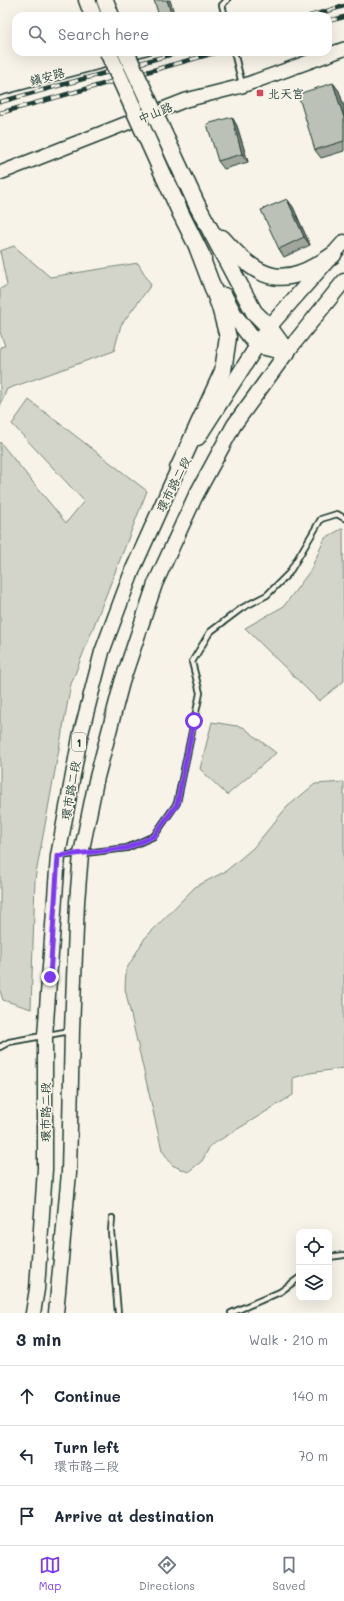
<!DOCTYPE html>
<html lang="en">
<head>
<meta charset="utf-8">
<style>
  :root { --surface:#fff; --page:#f2f2f3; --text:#1f2937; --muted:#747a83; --line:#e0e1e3; --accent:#7c3aed }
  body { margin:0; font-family:Mali,"LXGW WenKai TC",sans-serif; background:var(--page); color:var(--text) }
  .controls { position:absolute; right:12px; bottom:12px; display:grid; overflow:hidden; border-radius:8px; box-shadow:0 4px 16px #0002 }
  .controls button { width:36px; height:36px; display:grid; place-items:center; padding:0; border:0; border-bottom:1px solid var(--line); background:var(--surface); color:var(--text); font:20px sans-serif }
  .stop { position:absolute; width:12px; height:12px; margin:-9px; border:3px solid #7c3aed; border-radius:50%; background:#fff }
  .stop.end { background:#7c3aed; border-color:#fff; box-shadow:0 1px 4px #0008 }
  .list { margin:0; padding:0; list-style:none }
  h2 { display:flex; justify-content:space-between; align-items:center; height:52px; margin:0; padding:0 16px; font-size:17px }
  h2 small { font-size:13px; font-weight:400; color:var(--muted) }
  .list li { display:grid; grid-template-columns:26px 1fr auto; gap:12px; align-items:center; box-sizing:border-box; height:60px; padding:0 16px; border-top:1px solid var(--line) }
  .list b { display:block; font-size:15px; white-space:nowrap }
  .list p { margin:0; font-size:13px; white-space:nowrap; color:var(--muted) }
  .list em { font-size:13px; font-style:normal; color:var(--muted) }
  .icon { flex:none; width:22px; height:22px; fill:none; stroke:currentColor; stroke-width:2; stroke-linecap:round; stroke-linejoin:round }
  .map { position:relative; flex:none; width:344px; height:1313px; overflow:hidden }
  .search { position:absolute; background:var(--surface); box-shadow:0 4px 16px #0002; left:12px; right:12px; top:12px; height:44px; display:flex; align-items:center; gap:10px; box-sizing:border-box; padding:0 14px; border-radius:12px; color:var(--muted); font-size:15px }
  .sheet { height:232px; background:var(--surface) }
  nav { display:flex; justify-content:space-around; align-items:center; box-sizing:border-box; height:56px; border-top:1px solid var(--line); background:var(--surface); font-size:11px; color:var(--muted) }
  nav a { display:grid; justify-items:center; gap:2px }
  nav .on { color:var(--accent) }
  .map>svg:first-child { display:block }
</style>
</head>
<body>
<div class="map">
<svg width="344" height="1313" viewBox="0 0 344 1313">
  <rect width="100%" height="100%" fill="#f7f3e8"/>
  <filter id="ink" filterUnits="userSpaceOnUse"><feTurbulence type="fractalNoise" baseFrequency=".025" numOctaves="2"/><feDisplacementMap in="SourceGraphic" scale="8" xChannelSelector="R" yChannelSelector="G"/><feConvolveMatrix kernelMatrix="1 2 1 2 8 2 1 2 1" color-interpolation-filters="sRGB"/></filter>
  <g filter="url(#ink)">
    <g fill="#d3d5ca" stroke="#79897f">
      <path d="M14,246l36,31 88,-14 13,22 -30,40 -7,26 -107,38 -7,17v-59l5,-1 -5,-14v-43l7,-4 -7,-34z"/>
      <path d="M29,400l118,91 -76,193 -36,195 -4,130 -28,-9 -3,-9v-549l66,81 18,-22 -72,-77z"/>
      <path d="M343,528l1,153 -25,20 -74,-73 39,-22 26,-35 15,-33z"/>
      <path d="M212,722l31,5 33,26 -49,42 -27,-26z"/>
      <path d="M344,782v286l-34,5 -17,5v17l-83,51 -8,15 -14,11 -16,-7 -10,-15 -37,-161 1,-19 19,-32 50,-51 31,-16 27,-23 34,-41 28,-23z"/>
    </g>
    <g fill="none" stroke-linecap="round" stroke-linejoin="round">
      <defs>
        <g id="lane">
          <path d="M225,16l-3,-11 5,-5"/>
          <path d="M234,52l8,32"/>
          <path d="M134,62l35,-10"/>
          <path d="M0,99l113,-30"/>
          <path d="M60,856l67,-8 27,-12 23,-33 23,-110 -8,-31 18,-30 32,-24 25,-13 22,-22 32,-54 16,-5 7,4"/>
          <path d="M0,1047l9,-5 61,-11"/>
          <path d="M112,1218l-1,13 7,82"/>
          <path d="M329,1257l15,-2"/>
          <path d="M231,1313l49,-21 19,-14"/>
        </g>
        <path id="secondary" d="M0,173l186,-73 56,-14 102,-37"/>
        <g id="primary">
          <path d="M198,438l71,-111 75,-85"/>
          <path d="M33,1313l4,-24 8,-120v-133l13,-180 22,-119 22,-85 31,-83 45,-100 6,-10"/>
          <path d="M56,1313l13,-140 3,-143 5,-128 4,-48 15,-73 26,-99 33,-98 40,-87 39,-72 53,-73 57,-71"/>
        </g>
        <g id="highway">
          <path d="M87,0l6,16"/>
          <path d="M105,0l6,16"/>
          <path d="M197,205l57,107 15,15 18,25"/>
          <path d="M181,214l22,44"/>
          <path d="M222,238c39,44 61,52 111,17"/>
          <path d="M224,296l10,19 23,30 30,7"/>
          <path d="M178,469l45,-98 5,-34 -8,-30 -22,-58"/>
        </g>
      </defs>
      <use href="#lane" stroke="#1f3d34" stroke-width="8"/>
      <use href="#secondary" stroke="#1f3d34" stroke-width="16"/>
      <use href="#primary" stroke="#1f3d34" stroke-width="17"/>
      <use href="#highway" stroke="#1f3d34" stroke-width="19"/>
      <use href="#lane" stroke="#f7f3e8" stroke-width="4.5"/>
      <use href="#secondary" stroke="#f7f3e8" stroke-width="13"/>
      <use href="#primary" stroke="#f7f3e8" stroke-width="14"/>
      <use href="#highway" stroke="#f7f3e8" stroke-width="16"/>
      <defs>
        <g id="rail">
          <path d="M310,16l34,-10"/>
          <path d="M328,21l16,-4"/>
          <path d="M0,102l180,-50"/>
          <path d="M0,113l218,-61"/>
        </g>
      </defs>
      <use href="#rail" stroke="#1f3d34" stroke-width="4.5"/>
      <use href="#rail" stroke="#f7f3e8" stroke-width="3" stroke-dasharray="9" stroke-linecap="butt"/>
      <defs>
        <g id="highway-bridge">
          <path d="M108,52l73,162"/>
          <path d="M126,52l71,153"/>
        </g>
      </defs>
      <use href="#highway-bridge" stroke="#1f3d34" stroke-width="19" stroke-linecap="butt"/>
      <use href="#highway-bridge" stroke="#f7f3e8" stroke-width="16"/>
    </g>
    <g fill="#a1a69d" stroke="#1f3d34">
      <path d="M333,83l6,8 5,16v44l-23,7 -6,-8z"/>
      <path d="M232,117l5,9 11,36 -24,7 -6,-8z"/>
      <path d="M287,199l6,8 17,38 -26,12 -5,-8z"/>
    </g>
    <g fill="#83877f" stroke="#1f3d34">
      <path d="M167,0h3l5,16h-3z"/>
      <path d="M333,83l6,8 5,16v11z"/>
      <path d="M232,117l5,9 11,36 -6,-8z"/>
      <path d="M287,199l6,8 17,38 -6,-8z"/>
    </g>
    <g fill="#bbc1b6" stroke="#1f3d34">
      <path d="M154,0h13l5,16h-13z"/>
      <path d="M333,83l11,35v23l-29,9 -17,-56z"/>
      <path d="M232,117l10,37 -24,7 -11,-37z"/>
      <path d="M287,199l17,38 -25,12 -18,-39z"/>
    </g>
  </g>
  <g fill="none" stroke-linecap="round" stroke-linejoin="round" filter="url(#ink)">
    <path stroke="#7c3aed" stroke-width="5" d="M50,977l8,-121 69,-8 27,-12 23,-32 17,-83"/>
  </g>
  <rect fill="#d1495b" stroke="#f7f3e8" stroke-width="1.5" x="256" y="89" width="8" height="8" rx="2"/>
  <g text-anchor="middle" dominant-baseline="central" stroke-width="3.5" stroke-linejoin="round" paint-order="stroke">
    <rect fill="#f7f3e8" stroke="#60746a" stroke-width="1" x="72" y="733" width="14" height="18" rx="3"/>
    <g font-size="11" font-weight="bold" fill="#1f3d34">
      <text x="79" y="742">1</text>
    </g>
    <g font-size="12" fill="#1f3d34" stroke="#f7f3e8">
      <text transform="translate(47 76) rotate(-15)">鎮安路</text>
      <text transform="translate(155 112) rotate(-22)">中山路</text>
      <text transform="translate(173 484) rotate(-63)">環市路二段</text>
      <text transform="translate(70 790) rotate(-80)">環市路二段</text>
      <text transform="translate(45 1112) rotate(-90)">環市路二段</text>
    </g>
    <g font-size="12" fill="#1f3d34" stroke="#f7f3e8" text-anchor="start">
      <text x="268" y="93">北天宮</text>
    </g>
  </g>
</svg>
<div class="controls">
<button><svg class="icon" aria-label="locate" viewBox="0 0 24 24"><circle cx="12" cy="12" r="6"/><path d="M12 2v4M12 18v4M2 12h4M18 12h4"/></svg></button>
<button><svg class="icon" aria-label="layers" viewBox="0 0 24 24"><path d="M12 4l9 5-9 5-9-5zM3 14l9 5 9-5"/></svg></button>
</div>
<div class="stop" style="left:194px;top:721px"></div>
<div class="stop end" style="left:50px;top:977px"></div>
<div class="search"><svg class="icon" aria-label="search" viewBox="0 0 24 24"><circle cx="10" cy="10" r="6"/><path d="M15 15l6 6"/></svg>Search here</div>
</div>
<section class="sheet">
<h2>3 min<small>Walk · 210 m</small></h2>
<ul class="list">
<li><svg class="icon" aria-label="ahead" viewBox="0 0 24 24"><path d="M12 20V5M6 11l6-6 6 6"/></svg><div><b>Continue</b></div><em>140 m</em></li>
<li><svg class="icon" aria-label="left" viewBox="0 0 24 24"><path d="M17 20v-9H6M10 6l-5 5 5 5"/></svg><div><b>Turn left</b><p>環市路二段</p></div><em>70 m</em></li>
<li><svg class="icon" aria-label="arrive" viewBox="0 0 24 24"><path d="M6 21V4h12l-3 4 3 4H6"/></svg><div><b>Arrive at destination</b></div></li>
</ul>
</section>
<nav>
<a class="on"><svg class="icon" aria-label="map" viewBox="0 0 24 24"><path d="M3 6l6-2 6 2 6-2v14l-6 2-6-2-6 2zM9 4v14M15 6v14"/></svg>Map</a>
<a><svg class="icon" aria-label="directions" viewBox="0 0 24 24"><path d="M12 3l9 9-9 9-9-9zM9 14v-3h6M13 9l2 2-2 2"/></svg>Directions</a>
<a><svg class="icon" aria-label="saved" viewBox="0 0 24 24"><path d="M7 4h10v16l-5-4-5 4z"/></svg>Saved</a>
</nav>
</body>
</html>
